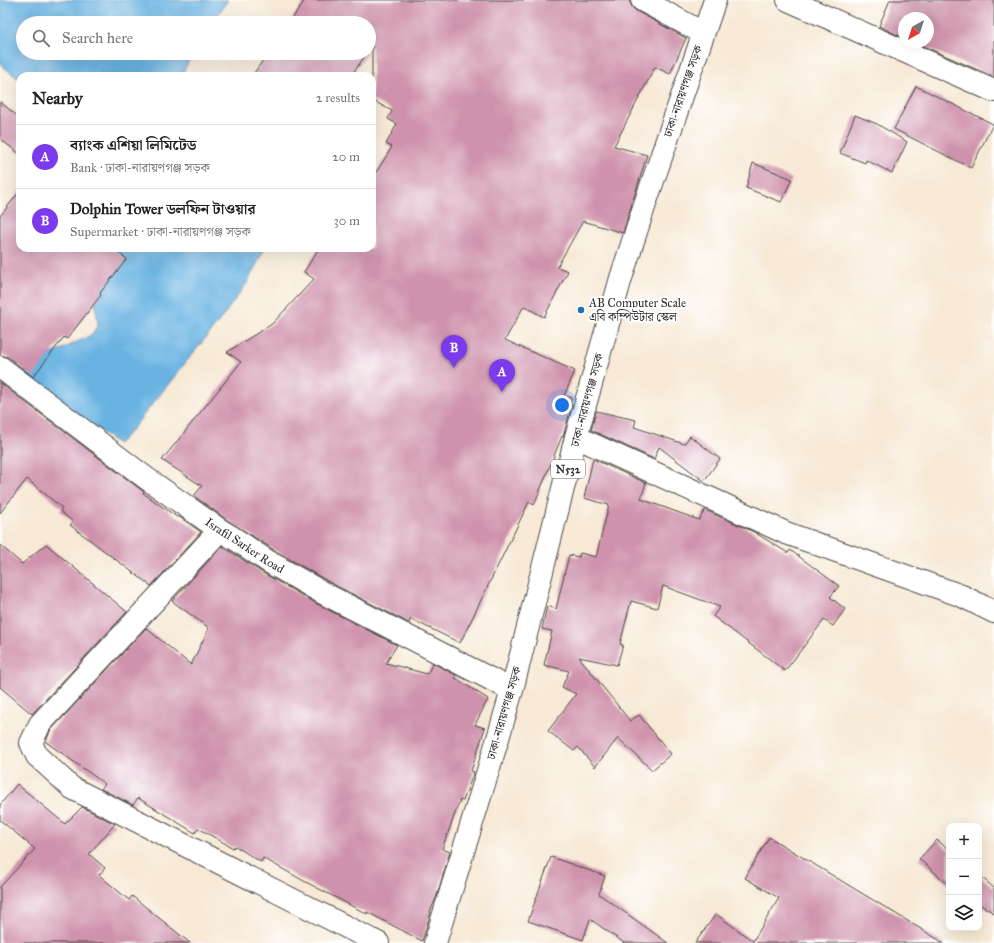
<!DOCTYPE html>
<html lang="en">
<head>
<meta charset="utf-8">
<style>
  :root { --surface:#fff; --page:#f2f2f2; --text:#222; --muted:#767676; --line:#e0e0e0; --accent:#7c3aed }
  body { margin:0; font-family:"IM FELL Great Primer","Noto Serif Bengali",serif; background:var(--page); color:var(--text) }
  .controls { position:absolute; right:12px; bottom:12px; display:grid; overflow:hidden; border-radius:8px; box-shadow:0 4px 16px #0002 }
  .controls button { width:36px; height:36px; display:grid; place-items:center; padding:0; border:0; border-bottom:1px solid var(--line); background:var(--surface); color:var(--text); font:20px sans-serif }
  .compass { position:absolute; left:898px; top:12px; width:36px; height:36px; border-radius:50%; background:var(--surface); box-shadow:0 4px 16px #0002; rotate:219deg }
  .you { position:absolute; left:562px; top:405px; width:14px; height:14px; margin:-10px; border:3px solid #fff; border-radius:50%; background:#1a73e8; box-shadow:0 0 0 6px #1a73e833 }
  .badge { display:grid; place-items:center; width:26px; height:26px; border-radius:50%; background:var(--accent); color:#fff; font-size:13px; font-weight:700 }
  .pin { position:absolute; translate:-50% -33px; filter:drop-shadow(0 1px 2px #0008) }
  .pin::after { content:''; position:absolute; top:21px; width:14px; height:12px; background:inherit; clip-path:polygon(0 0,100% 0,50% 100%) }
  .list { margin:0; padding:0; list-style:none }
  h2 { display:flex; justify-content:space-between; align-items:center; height:52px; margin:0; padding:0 16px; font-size:17px }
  h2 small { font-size:13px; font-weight:400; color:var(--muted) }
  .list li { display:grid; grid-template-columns:26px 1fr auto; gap:12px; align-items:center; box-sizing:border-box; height:64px; padding:0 16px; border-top:1px solid var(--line) }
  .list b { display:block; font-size:15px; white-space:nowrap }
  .list p { margin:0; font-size:13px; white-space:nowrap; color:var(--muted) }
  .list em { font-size:13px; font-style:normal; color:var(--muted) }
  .icon { flex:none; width:22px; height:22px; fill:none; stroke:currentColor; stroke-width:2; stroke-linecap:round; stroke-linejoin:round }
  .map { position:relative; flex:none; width:994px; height:943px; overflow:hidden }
  .search { position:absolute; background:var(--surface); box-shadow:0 4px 16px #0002; left:16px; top:16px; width:360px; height:44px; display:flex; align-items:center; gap:10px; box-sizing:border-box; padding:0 14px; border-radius:22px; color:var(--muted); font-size:15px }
  .panel { position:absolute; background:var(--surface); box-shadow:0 4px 16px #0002; left:16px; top:72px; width:360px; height:180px; border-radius:12px }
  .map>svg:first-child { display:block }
</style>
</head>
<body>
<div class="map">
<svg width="994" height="943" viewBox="0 0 994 943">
  <rect width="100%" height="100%" fill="#fff"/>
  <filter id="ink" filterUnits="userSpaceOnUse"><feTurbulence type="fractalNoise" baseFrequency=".025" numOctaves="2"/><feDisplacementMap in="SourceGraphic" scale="8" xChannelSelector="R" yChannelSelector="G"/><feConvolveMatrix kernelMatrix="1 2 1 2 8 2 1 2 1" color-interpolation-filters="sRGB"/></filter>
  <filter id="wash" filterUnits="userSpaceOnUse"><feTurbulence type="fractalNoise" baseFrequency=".012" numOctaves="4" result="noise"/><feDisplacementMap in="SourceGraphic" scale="16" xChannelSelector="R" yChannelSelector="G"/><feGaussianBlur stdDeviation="0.9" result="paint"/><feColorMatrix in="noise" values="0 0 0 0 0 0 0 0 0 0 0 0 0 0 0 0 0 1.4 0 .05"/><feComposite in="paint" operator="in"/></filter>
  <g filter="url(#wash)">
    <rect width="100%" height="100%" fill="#f7e9d5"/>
    <g fill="#69b3e2" stroke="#4a6f86">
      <path d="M0,0h228l-16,23h-189v30h170l-12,23h-161v4l-20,-16z"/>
      <path d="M114,248h151l-18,35 -27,37 -91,113 -11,11 -94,-66 3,-13 38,-17 26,-13 7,-10 -3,-23 5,-40z"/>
    </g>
    <g id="blocks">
      <g fill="#cf92ac">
        <path d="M305,0h324l3,7 4,4 50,27 -16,36 -15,-7 -41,79 33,9 -24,78 -40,-12 -26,46 11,4 -24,46 -20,-11 -19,34 70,31 -11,25 8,2 -2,6 2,1 -9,32 -1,-1 -28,69 -5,-3 -69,141 -49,-24 -2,4 -80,-41 -53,-31 -49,-31 -33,-24 8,-10 -40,-26 79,-98 -14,-10 45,-28 42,-45 -10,-7 15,-24h53v-69l20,-32 -6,-3 11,-20 -9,-5 4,-8 -20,-11v-54l-3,4v-27h-80z"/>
        <path d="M890,0h104v77l-80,-35h14v-24h-24v20l-25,-12z"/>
        <path d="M268,53h99l-16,23h-99z"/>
        <path d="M916,86l77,38 -22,44 -77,-39z"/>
        <path d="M0,102l20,16v36l-20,-15z"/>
        <path d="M855,115l22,9 30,18 -15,31 -26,-13 -1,3 -25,-10z"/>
        <path d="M753,163l39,16 -11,23 -35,-14z"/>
        <path d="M20,191v57h92l15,11 -27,34 1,2 -34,44 -3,-2 -31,40 -25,-20 -8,-2v-139z"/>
        <path d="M0,383l144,109 -1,1 34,24 1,-1 23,16 -50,54 -81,-61 3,-3 -13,-11 2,-3 -35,-29 -27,34z"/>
        <path d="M596,411l40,9 -2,7 50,17 6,-8 30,23 -16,22 -45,-34 -5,12 -63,-29z"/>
        <path d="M593,459l53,24 -5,16 58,21 6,-10 49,22 34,21 2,-3 49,36 -9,11 15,12 -12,17 -9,-6 -39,51 -72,-55 7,-9 -57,-21 -6,22 -26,-7 -11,43 3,1 -6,20 -38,-8 51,64 9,-6 32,39 -19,16 -34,-32 -23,29 -17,-20 -4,4 -26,-20 28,-37 -14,-7 7,-16 -25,-6 8,-34 -10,-2 5,-23 9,3 13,-54 10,2 1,-4 16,4 13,-52 -25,-7z"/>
        <path d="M46,544l81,68 -95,102 -32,-27v-142l22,19z"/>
        <path d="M222,546l41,27 54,31 80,41 -11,18 41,11 6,-11 23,12 -1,3 33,21 -13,26 10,3 -14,43 3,1 -11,29 -3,-1 -18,49 8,3 -14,46 -6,14h1l-9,29 -55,-29v2l-63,-33 -41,-23 -2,4 -26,-16 -2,2 -35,-20 -3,5 -57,-35 -5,7 -32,-16 4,-5 -59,-42 4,-11 96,-103 45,37 18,-37 -37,-27z"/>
        <path d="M17,784l48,40 17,-17 33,17 -26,30 16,14 -6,7 30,25 3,-4 58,47h-190v-56l35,-38 -35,-29v-15z"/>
        <path d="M769,837l175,106h-249l21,-29 37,27 26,-43 -34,-20z"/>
        <path d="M937,840l12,10v35l-30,-26z"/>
        <path d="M551,857l54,19 -6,18 69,49h-44l-34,-24 -7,21 -55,-19z"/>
        <path d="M979,875l15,13v25l-15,-9z"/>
      </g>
    </g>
  </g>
  <g filter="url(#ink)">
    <use href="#blocks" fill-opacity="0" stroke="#4a4844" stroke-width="1"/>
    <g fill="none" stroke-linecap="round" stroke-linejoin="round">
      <defs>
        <g id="minor">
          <path d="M642,0l61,33"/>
          <path d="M788,0l206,91"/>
          <path id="s1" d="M0,367l146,111 74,52 15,9 34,23 54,31 189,97"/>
          <path d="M576,437l210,96 176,63 32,16"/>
          <path d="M220,530l-180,194 -9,19 6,13 35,32 306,155"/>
        </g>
        <path id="highway" d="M435,943l64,-208 13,-45 64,-253 45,-159 24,-74 70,-204"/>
      </defs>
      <use href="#minor" stroke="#4a4844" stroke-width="24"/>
      <use href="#highway" stroke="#4a4844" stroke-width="24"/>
      <use href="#minor" stroke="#fff" stroke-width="22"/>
      <use href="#highway" stroke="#fff" stroke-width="22"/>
    </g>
  </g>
  <circle fill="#1f6fb2" stroke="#fff" stroke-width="1.5" cx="581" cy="310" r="4"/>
  <g text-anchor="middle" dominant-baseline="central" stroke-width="4" stroke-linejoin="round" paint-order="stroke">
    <rect fill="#fff" stroke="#6b6b6b" stroke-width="1" x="551" y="460" width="34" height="18" rx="3"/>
    <g font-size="11" font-weight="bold" fill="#2b2b2b">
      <text x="568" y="469">N532</text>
    </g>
    <g font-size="12" fill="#2b2b2b" stroke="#fff">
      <text transform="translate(683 91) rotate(-71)">ঢাকা-নারায়ণগঞ্জ সড়ক</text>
      <text transform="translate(587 400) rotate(-75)">ঢাকা-নারায়ণগঞ্জ সড়ক</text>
      <text stroke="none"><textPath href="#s1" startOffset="303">Israfil Sarker Road</textPath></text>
      <text transform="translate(504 713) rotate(-74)">ঢাকা-নারায়ণগঞ্জ সড়ক</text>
    </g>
    <g font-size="12" fill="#2b2b2b" stroke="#fff" text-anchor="start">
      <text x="589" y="303">AB Computer Scale<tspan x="589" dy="14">এবি কম্পিউটার স্কেল</tspan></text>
    </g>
  </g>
</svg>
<div class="controls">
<button>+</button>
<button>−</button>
<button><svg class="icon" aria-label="layers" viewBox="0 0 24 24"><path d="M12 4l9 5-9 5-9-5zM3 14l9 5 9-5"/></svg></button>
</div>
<svg class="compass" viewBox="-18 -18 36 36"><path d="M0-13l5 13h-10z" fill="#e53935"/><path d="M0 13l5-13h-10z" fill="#767676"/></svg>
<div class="you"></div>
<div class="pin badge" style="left:502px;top:392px">A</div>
<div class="pin badge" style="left:454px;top:368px">B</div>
<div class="search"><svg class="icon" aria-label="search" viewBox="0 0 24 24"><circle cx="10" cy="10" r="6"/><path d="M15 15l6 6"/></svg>Search here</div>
<section class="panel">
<h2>Nearby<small>2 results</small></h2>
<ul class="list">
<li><span class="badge">A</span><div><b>ব্যাংক এশিয়া লিমিটেড</b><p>Bank · ঢাকা-নারায়ণগঞ্জ সড়ক</p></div><em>20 m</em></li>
<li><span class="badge">B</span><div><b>Dolphin Tower ডলফিন টাওয়ার</b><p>Supermarket · ঢাকা-নারায়ণগঞ্জ সড়ক</p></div><em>30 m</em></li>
</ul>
</section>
</div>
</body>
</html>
